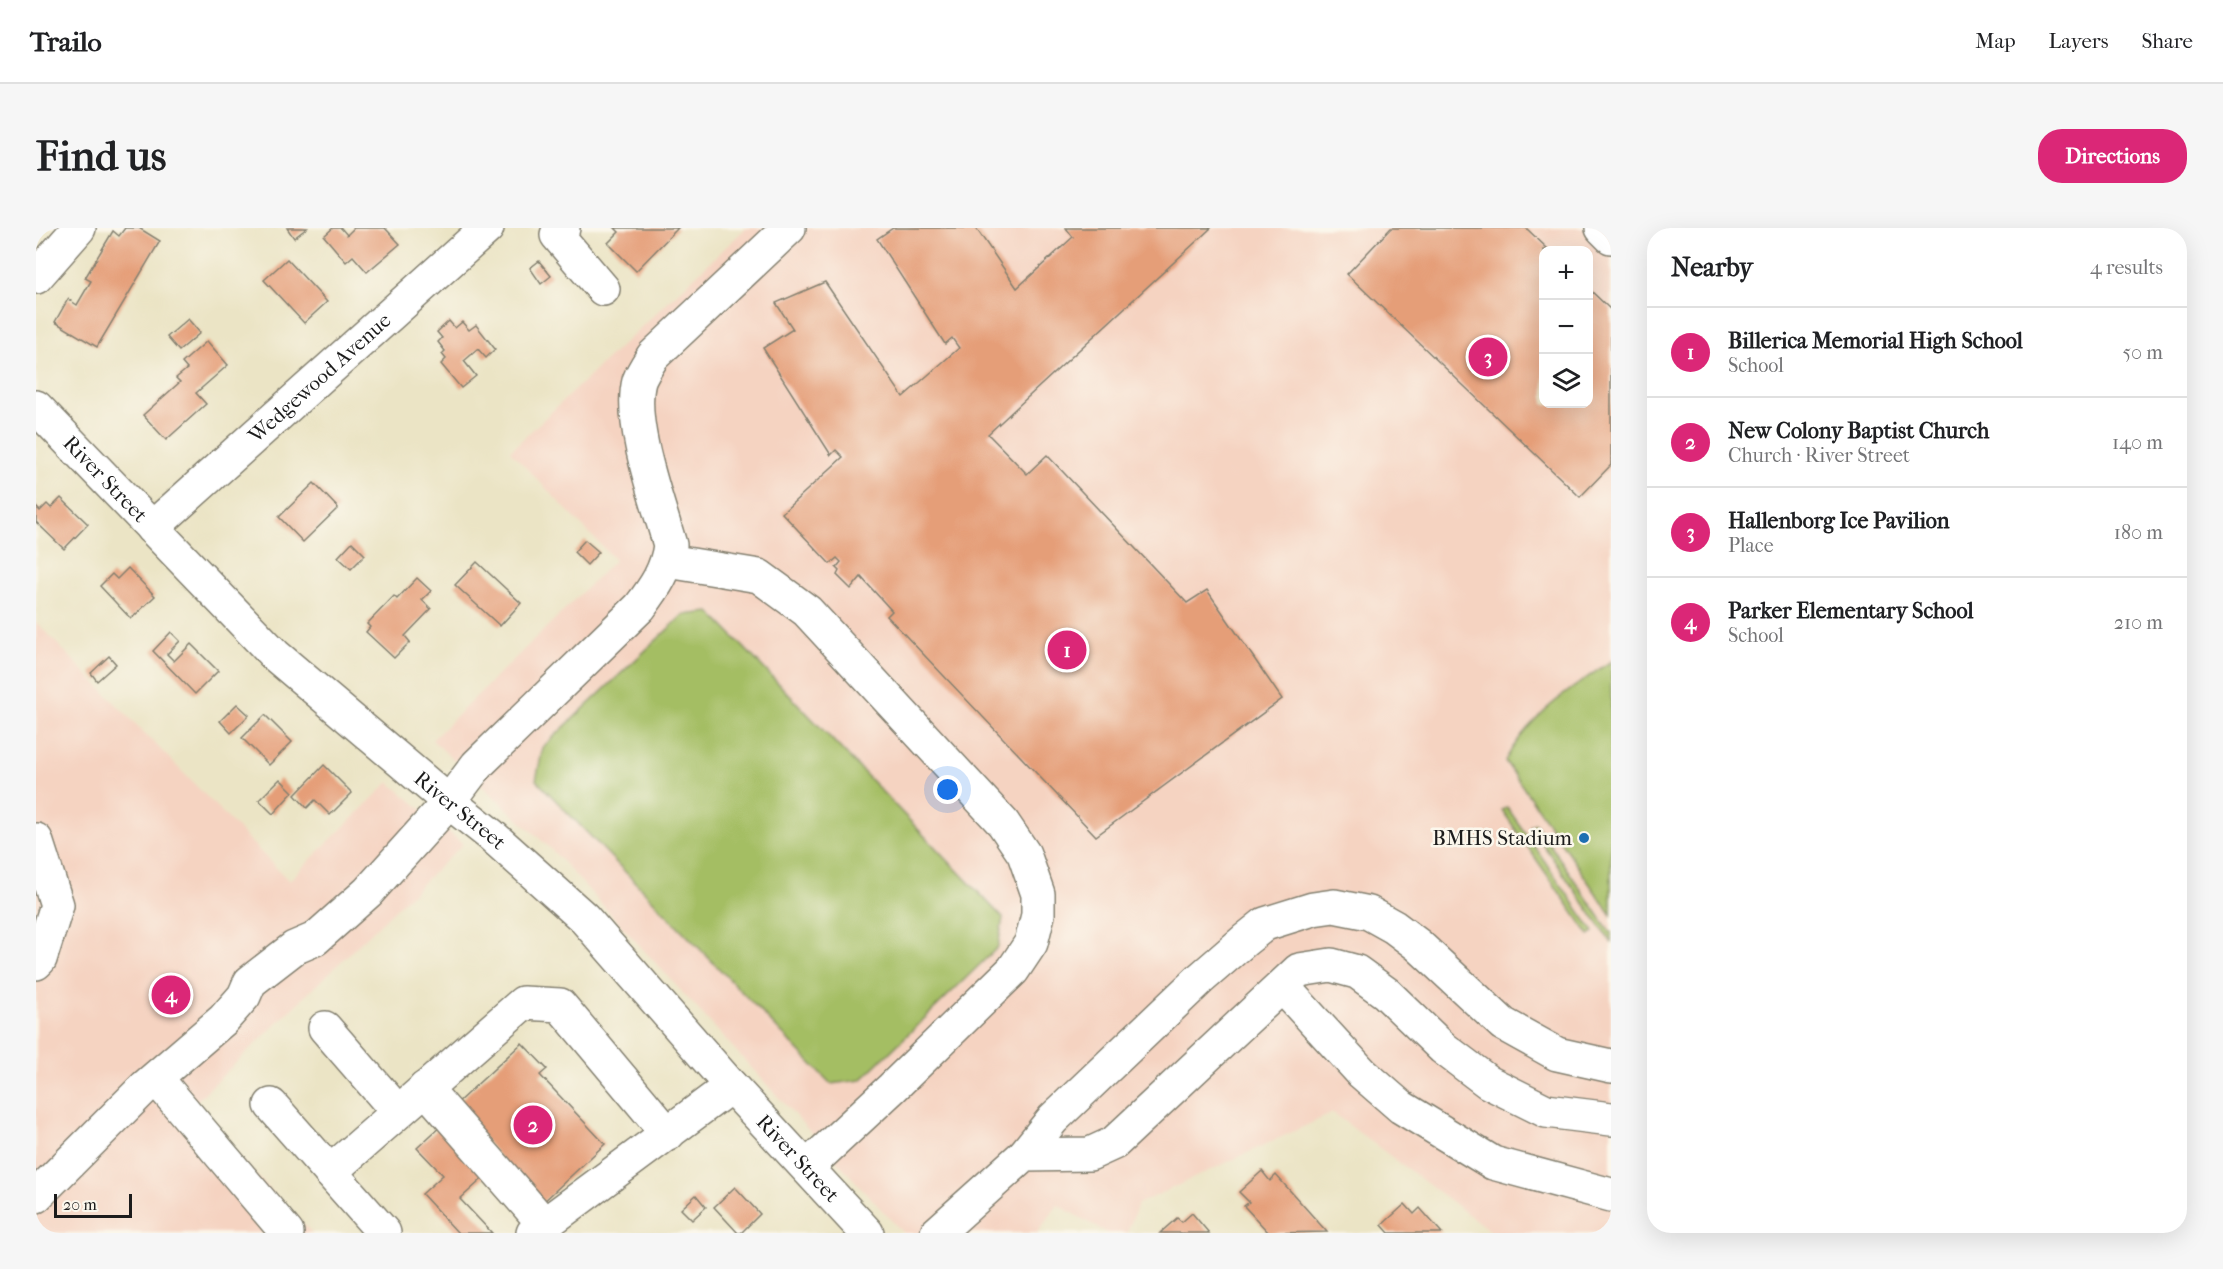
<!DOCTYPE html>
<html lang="en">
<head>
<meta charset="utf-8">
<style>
  :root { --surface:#fff; --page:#f6f6f6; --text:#202124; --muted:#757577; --line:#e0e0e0; --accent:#db2777 }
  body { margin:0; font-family:"IM FELL French Canon",serif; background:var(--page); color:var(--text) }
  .controls { position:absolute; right:18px; top:18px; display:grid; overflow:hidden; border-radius:12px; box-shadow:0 6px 24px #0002 }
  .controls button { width:54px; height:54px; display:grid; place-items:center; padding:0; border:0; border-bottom:2px solid var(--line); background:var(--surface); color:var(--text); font:30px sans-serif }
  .scale { position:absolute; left:18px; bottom:15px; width:78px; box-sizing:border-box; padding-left:6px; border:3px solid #1c1c1c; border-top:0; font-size:16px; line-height:21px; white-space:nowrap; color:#1c1c1c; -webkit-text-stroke:4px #fbf7ec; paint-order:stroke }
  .you { position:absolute; left:912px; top:562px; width:21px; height:21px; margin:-15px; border:4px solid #fff; border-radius:50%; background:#1a73e8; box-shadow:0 0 0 9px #1a73e833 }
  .badge { display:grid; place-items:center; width:39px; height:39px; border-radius:50%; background:var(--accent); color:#fff; font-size:20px; font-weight:700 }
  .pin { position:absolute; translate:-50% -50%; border:3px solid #fff; box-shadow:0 2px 6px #0006 }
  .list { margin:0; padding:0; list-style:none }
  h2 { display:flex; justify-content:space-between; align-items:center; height:78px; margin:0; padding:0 24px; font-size:26px }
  h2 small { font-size:20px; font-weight:400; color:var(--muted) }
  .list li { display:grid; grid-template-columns:39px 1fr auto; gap:18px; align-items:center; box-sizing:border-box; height:90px; padding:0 24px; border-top:2px solid var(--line) }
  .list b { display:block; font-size:22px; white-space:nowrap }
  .list p { margin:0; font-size:20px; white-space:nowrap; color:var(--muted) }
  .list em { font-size:20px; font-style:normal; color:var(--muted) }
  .icon { flex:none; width:33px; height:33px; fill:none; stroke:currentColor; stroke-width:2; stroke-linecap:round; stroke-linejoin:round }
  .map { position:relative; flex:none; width:1575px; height:1005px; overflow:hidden; border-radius:24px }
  header { display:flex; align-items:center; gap:36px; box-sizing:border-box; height:84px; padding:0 30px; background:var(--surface); border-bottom:2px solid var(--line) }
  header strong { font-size:28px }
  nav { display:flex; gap:33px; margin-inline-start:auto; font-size:21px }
  .intro { display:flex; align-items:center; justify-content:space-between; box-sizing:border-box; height:144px; padding:0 36px }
  h1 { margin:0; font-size:42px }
  .button { padding:15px 27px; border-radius:24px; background:var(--accent); color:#fff; font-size:21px; font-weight:700 }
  main { display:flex; gap:36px; padding:0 36px }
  aside { flex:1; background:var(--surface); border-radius:24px; box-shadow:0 6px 24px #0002 }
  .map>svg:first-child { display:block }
</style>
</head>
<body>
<header>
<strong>Trailo</strong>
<nav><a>Map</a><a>Layers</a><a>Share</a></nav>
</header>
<div class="intro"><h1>Find us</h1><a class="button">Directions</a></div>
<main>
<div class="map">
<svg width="1575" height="1005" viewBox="0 0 1575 1005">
  <rect width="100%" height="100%" fill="#fbf7ec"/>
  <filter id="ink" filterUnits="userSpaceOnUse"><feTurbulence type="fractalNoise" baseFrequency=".0167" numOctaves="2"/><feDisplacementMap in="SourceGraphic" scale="12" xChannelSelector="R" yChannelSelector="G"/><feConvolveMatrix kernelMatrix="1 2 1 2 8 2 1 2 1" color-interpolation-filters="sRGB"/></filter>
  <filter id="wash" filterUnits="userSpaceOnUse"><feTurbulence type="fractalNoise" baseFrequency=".008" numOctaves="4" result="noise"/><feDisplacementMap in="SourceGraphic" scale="24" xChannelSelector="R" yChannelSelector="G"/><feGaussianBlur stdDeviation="1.35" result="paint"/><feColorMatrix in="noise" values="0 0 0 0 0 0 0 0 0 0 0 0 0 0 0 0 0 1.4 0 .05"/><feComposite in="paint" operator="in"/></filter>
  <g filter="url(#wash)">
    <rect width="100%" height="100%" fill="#ebe4c5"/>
    <g fill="#f5d3c1" fill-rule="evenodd">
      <path d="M710,0h865v1005h-118l-160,-120 -195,91 -11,29h-20l-49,-28 -21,28h-134l-352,-384 -119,-109 183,-180 -105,-109zM1508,22h44v154h-44z"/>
      <path d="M0,394l253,259 100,-99 74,62 -273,263 122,126h-276z"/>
    </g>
    <g fill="#a4be64" stroke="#606d40" stroke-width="1.5">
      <path d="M674,384l293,306 -5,29 -137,133 -30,4 -295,-304 7,-33 140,-132z"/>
      <path d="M1575,433v254l-106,-154c24,-46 64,-71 106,-100z"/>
      <path d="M1471,579l87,125 -5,3 -87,-125z"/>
      <path d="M1499,595l76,110v9l-81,-116z"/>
    </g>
    <g id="blocks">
      <g fill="#e59e78">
        <path d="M89,0h14l21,13 -63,106 -42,-25 13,-23 9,6 14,-24 -6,-3 28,-47 6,5z"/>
        <path d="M251,0h20l-13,10z"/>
        <path d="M297,0h8l6,7 7,-7h31l15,16 -33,28 -14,-16 -7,6 -22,-26z"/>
        <path d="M579,0h63l-42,43 -28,-28 11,-11z"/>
        <path d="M857,0h83l41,60 56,-51 -7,-9h145l-223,206 39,40 20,-19 140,148 20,-13 75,109 -186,137 -209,-220 5,-5 -31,-34 -10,12 -14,-14 2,-4 -3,-3 5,-6 -4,-4 -7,6 -48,-51 61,-56 -7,-7 -5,5 -68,-107 30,-19 -17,-26 49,-21 78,115 56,-49 -7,-10 -7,6 -68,-105z"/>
        <path d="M1355,0h135l23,22h-5v154h44v-116l23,22v155l-31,32 -233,-223z"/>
        <path d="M251,31l40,43 -23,21 -40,-43z"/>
        <path d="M503,33l12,15 -10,8 -11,-16z"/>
        <path d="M152,91l12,14 -21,18 -12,-14z"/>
        <path d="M413,93l6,7 7,-6 7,8 7,-5 19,24 -9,9 -8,-9 -14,12 12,15 -15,12 -20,-24 5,-5 -4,-5 3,-3 -7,-9 4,-4 -5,-6z"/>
        <path d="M171,113l21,24 -32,28 10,11 -40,36 -23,-25 37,-33 -4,-4 11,-9 -5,-6z"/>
        <path d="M278,255l24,25 -35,34 -24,-25z"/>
        <path d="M25,270l27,26 -24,25 -28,-27v-15l4,4 7,-7 4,4z"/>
        <path d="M549,312l14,12 -12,13 -13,-13z"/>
        <path d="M316,314l13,13 -14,14 -13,-12z"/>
        <path d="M441,334l44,41 -21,23 -45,-41z"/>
        <path d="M92,340l27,28 -24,23 -31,-33 12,-12 5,5z"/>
        <path d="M381,350l14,13 -9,9 9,9 -26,27 5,6 -16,16 -28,-26 4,-5 -3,-3 27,-28 3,3z"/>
        <path d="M135,404l9,9 -13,13 7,7 17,-17 27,27 -23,23 -42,-43z"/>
        <path d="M73,428l7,8 -19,17 -6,-8z"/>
        <path d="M201,476l12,11 -18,18 -11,-12z"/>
        <path d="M229,487l27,27 -23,23 -27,-27z"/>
        <path d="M288,537l28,28 -22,22 -15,-15 -8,8 -12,-13z"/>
        <path d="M244,551l13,13 -20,22 -14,-14z"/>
        <path d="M486,815l25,26 -7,6 65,69 -66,62 -83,-102z"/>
        <path d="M408,895l46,49 -30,27 32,34h-34l-36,-39 21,-19 -26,-27z"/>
        <path d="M1226,943l8,10 6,-6 51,57 -58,1 -25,-27 5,-4 -10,-10z"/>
        <path d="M699,959l25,27 -19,19h-3l-24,-26z"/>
        <path d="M660,967l10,12 -14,13 -11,-11z"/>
        <path d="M1369,976l9,10 6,-6 22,25h-53l-7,-8z"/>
        <path d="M1156,985l17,20h-49l17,-15 5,4z"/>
      </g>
    </g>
  </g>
  <g filter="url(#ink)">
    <use href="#blocks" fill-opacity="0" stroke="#848070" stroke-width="1.5"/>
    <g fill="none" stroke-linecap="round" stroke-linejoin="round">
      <defs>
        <g id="minor">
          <path d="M527,0l-6,7 46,54"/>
          <path d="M1566,0l9,9"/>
          <path d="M0,49l43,-49"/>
          <path id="s1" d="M116,300l335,-300"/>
          <path d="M632,333l91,15 48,35 196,212 21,31 14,40v21l-7,28 -18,27 -121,118 -85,79"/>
          <path d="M0,612l21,65 -17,54 -4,4"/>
          <path d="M1247,759l79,86 39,34 92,56 118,32"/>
          <path d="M289,800l73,84"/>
          <path d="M120,850l131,155"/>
          <path d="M389,860l120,137"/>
          <path d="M235,877l113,128"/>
          <path d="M988,927l29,-36 147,-140 45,-39 20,-16 48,-15 21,-3 35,7 25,14 24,18 85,79 54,30 54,12"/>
          <path d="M294,944l193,-169 37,2 108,129"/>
          <path d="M0,968l110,-110 77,-66 21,-24 6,-14 44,-34 21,-9 53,-47 81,-90 28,-37 163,-158c15,-20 27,-37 30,-62 -12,-43 -42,-122 -31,-164 3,-8 9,-17 14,-25l136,-128"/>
          <path d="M497,1005l198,-147"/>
          <path d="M901,1005l87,-78 66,-1 24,-11 185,-173 32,-5 26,7 29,21 57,55 45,34 58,29 65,8"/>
        </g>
        <g id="major">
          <path id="s2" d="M0,179l239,248 174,147 42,33 93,83 147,168 136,147"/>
        </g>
      </defs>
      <use href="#minor" stroke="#848070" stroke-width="36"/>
      <use href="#major" stroke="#848070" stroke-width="36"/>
      <use href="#minor" stroke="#fff" stroke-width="33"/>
      <use href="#major" stroke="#fff" stroke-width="33"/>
    </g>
  </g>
  <circle fill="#1f6fb2" stroke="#fbf7ec" stroke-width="2" cx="1548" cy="610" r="6"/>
  <g text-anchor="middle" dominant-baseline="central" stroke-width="5" stroke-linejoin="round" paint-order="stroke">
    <g font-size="21" fill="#1c1c1c" stroke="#fbf7ec">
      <text stroke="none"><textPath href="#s1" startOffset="225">Wedgewood Avenue</textPath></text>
      <text stroke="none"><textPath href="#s2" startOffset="100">River Street</textPath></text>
      <text stroke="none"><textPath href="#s2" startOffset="586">River Street</textPath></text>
      <text stroke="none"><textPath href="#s2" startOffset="1072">River Street</textPath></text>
    </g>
    <g font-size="21" fill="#1c1c1c" stroke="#fbf7ec" text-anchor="end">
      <text x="1536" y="610">BMHS Stadium</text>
    </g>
  </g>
</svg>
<div class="controls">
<button>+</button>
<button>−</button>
<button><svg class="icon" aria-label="layers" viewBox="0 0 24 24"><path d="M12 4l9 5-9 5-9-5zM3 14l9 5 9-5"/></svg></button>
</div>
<div class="scale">20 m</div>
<div class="you"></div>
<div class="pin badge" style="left:1031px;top:422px">1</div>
<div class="pin badge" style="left:497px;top:897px">2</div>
<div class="pin badge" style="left:1452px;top:129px">3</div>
<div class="pin badge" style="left:135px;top:767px">4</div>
</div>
<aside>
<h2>Nearby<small>4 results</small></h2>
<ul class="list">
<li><span class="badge">1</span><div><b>Billerica Memorial High School</b><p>School</p></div><em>50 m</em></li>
<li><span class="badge">2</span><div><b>New Colony Baptist Church</b><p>Church · River Street</p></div><em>140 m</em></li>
<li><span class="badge">3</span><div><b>Hallenborg Ice Pavilion</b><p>Place</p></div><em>180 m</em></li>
<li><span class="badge">4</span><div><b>Parker Elementary School</b><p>School</p></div><em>210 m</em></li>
</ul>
</aside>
</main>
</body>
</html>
